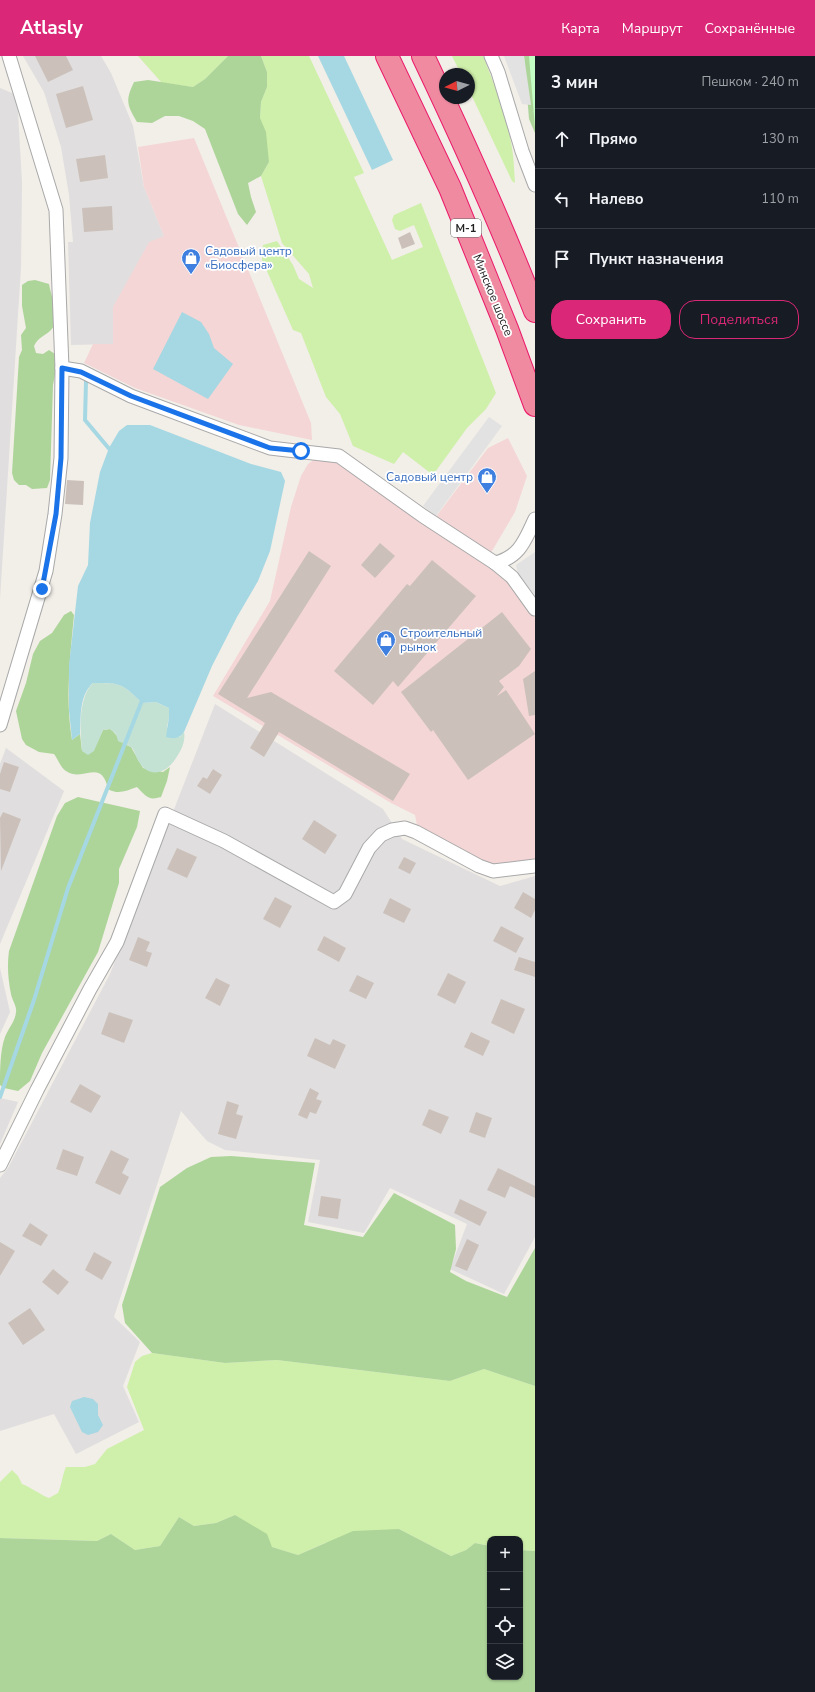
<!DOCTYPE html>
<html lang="ru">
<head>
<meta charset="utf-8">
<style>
  :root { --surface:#171b24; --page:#20242c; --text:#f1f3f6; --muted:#9ea1a6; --line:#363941; --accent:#db2777 }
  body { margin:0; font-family:"Nunito Sans",sans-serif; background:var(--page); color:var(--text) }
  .controls { position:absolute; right:12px; bottom:12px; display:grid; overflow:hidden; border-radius:8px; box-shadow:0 1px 3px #0004 }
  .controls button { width:36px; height:36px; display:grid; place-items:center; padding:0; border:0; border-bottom:1px solid var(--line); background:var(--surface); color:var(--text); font:20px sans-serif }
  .compass { position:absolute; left:439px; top:12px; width:36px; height:36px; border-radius:50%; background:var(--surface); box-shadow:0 1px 3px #0004; rotate:265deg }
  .stop { position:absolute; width:12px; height:12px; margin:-9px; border:3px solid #1a73e8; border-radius:50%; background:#fff }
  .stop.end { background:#1a73e8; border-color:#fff; box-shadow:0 1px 4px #0008 }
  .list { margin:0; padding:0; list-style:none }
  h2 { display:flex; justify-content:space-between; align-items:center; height:52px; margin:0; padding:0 16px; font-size:17px }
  h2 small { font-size:13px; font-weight:400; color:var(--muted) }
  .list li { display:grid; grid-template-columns:26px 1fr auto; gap:12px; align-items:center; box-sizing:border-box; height:60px; padding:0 16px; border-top:1px solid var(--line) }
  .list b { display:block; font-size:15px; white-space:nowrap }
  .list em { font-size:13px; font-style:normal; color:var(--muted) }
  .actions { display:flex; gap:8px; padding:12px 16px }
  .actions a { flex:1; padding:9px 0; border:1px solid var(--accent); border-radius:16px; text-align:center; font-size:14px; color:var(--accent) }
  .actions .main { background:var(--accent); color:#fff }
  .icon { flex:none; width:22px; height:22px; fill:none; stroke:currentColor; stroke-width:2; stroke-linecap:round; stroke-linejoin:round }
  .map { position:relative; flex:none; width:535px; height:1636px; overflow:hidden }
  header { display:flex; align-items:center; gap:24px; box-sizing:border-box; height:56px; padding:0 20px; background:var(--accent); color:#fff }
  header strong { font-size:19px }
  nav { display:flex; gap:22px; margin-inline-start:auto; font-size:14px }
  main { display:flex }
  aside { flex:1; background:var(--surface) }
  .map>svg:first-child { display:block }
</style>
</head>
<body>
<header>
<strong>Atlasly</strong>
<nav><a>Карта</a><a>Маршрут</a><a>Сохранённые</a></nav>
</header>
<main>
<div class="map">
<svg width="535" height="1636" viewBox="0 0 535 1636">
  <rect width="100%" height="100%" fill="#f2eee8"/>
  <g fill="#e0dedf">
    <path d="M23,0h78l10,17 22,53 11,61 20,49 -51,71v37l-42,1 -3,-103h5l-4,-47 -8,-48 -17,-55z"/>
    <path d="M0,32l17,7 5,88 -1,84 -21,332z"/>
    <path d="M215,648l168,105 19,30 98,47 35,-10v361l-31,57 -54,-25 17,-45 -77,-36 -26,45 -56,-11 12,-62 -95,-10 -18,-9 -26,-30 -67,206 26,25 -17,44 16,36 -63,32 -22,-40 -54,17v-253l8,-10 102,-194z"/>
    <path d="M6,692l58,43 -64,153v-180z"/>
    <path d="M0,912l10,44 -10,22z"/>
    <path d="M0,1042l18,4 -18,42z"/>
  </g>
  <g fill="#f4d6d6">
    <path d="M194,82l117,285 1,17 -73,-15 -104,-37 -51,-25 9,-19h20v-37l36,-65 15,-6 -20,-49 -6,-40z"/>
    <path d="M508,382l19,38 -12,36 -26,44 -54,-38 53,-70z"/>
    <path d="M315,403l20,3 88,59 85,60 27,37v241l-40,7 -9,-2 -69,-39 -2,-10 -24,-12 -178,-107 57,-95 21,-94 10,-31 7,-12z"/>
  </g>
  <g fill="#cff0aa">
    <path d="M138,0h90l-23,23 -12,8 -31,-4z"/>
    <path d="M261,0h48l55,117 -10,4 38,83 31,-13 -9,-22 -14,6 -5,-2 -3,-9 2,-5 27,-12 75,190 -10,16 -19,19 -34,47 -30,-23 -9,12 -41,-18 -13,-32 -14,-17 -25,-64 -8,-3 -31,-70 1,-15 14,-4 16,24 6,14 14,9 -4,-14 -27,-31 -21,-67 8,-14 -9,-44 1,-16 6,-15v-15z"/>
    <path d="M452,0h31c12,30 24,60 29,92 2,12 2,23 3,35l-3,-2 -43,-91v-16h-8z"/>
    <path d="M152,1297l73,10 52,-3 173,21 34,-12 51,17v165l-15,-1v-11h-30v7l-15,-3 -9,7 -15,6 -52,-27 -74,14 -27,12 -26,-8 -37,-32 -19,8 -22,3 -15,-9 -19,29 -25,4 -24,-16 -14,7 -97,-3v-56l12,-12 6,6 4,8c10,4 17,10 27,14l9,-5c4,-9 4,-17 8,-26h19l10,-3 12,-15 37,-19 -17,-43 8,-25 7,-6z"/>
  </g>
  <g fill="#add599">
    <path d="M228,0h33l6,16v15l-6,15 -1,16 6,14 3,30 -8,14 -13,7 3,14 5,15 -9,13 -9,-11 -33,-85 -12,-8 -14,-5h-14l-13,7 -15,-1c-10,-17 -12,-21 -3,-40l14,-2 45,7 12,-8z"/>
    <path d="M524,0h11v77l-6,-14z"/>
    <path d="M35,224l14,4c2,12 12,36 2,46 -7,7 -12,6 -17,16l2,7 7,1 6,-4 6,4 1,15 -3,16 -3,95 -3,8 -15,1 -6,-4h-7l-5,-5 -2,-7 7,-116 3,-7 -1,-15 5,-7 -4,-22v-21l6,-4z"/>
    <path d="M71,555l3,4c-4,42 -9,83 -2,125l8,-6 2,17 15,-8 6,-13 7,-1c8,6 11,15 21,18l12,21 20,4 7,-5 -3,14 -6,16c-13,4 -15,-1 -24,-10 -11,4 -19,8 -29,2 -7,-32 -24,-6 -42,-18 -6,-4 -8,-12 -12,-17l-15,-2 -13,-7 -4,-6 -6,-28 10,-28 7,-29 7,-13 12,-8 12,-18z"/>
    <path d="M78,741l62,14 -3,16 -18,42v14l-21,69 -56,101 -12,28 -12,10 -14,-3 -4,-3c0,-14 0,-35 5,-48 4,-10 10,-15 11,-25 1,-6 -4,-12 -5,-18 -3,-15 -4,-29 -2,-43l48,-135 8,-13z"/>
    <path d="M231,1100l84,7 -11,62 59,12 31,-44 61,32 1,24 -6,23 16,9 41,16 28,-49v138l-51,-17 -34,12 -173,-21 -52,3 -73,-10 -27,-30 -3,-18 38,-118 27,-19 24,-11z"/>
    <path d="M235,1459l32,19 5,13 26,8 55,-24 46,-2 52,27 15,-6 9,-7 15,3v131h30v-127l15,1v141h-535v-154l97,3 14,-7 24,16 25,-4 19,-29 15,9 22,-3z"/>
  </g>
  <path fill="#c3e2d3" d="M93,627c28,0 29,0 49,20l14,-1 13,6v9l-2,10 13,10 4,-5c2,10 -4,21 -10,29 -10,13 -25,17 -35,1 -3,-4 -4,-11 -7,-14 -3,-3 -10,-5 -14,-7l-2,-7 -6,-5 -7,1 -9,21 -6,4 -6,-4c-2,-20 -4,-54 11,-68z"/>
  <path fill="#c3fec5" d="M529,0h6v72z"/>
  <g fill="#e2e2e2">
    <path d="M504,0h20l7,49 -9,-1z"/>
    <path d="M489,361l13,9 -66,90 -13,-10z"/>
    <path d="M535,496v49l-16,-23 -3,-13z"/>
  </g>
  <g fill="#a5d8e3">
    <path d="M318,0h26l49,104 -21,10z"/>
    <path d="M182,256l19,10 8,12 5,14 19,16 -25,35 -55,-30z"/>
    <path d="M127,369h23l101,39 30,8 4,9 -15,70 -12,30 -21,36 -25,49 -28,66c-5,7 -10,7 -18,5l3,-20v-9l-13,-6 -14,1c-20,-20 -21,-20 -49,-20 -14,12 -12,34 -13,51l-8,6 -3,-30v-45l9,-79 10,-21 2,-42 10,-51 9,-24 10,-17z"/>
    <path d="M84,1341l9,2 5,5v11l5,10 -5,7 -10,3 -6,-3 -12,-25 2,-6z"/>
  </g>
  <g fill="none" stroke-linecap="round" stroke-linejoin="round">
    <g stroke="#a5d8e3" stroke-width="4">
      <path d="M86,325l-1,39 26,31"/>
      <path d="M0,1041l34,-97 34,-112 75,-190"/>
    </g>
  </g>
  <g fill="#cbc1ba">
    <path d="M35,0h31l7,14 -25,12z"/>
    <path d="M83,30l10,34 -27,8 -10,-34z"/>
    <path d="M105,99l3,23 -28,4 -4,-23z"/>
    <path d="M112,150l1,24 -29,2 -2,-24z"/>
    <path d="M410,176l5,12 -13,5 -4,-11z"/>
    <path d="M67,424l17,1 -1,24 -18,-1z"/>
    <path d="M380,487l15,13 -20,22 -14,-13z"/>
    <path d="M309,495l22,15 -84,132 24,-6 139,82 -17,27 -114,-69 -15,25 -14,-9 15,-25 -47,-29z"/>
    <path d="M432,504l44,36 -78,91 -5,-6 -20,24 -39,-34 73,-87 3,2z"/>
    <path d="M502,556l29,37 -12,17 -20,15 5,6 -7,9 9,-6 29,44 -67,46 -35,-50 -2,2 -30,-40z"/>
    <path d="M535,615v44l-6,1 -6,-37z"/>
    <path d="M4,706l15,5 -9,25 -10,-3v-15z"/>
    <path d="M213,713l9,6 -12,19 -13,-8 6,-9 4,2z"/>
    <path d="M3,756l18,7 -20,52 -1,-53z"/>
    <path d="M314,764l23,15 -12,19 -23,-15z"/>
    <path d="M177,792l20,9 -10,21 -20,-9z"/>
    <path d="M404,801l12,6 -6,11 -12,-6z"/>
    <path d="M523,836l12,7v11l-4,8 -17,-10z"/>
    <path d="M275,841l17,9 -12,22 -17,-9z"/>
    <path d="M390,842l21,11 -7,14 -21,-10z"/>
    <path d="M501,870l23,12 -8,15 -23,-12z"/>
    <path d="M324,880l22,12 -7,14 -22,-12z"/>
    <path d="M138,881l12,5 -4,9 6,2 -5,14 -18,-7z"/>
    <path d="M519,901l16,5v15l-21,-7z"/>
    <path d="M448,917l18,9 -11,22 -18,-9z"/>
    <path d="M357,919l17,8 -8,16 -17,-8z"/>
    <path d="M216,922l14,7 -10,21 -15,-8z"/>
    <path d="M501,943l24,10 -11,25 -23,-11z"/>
    <path d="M109,956l24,8 -9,23 -23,-9z"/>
    <path d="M471,976l19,9 -7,15 -19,-9z"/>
    <path d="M315,982l15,7 3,-6 13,6 -11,24 -28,-13z"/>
    <path d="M80,1028l21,12 -10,17 -21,-11z"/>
    <path d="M310,1032l9,5 -3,6 6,2 -6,13 -6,-2 -3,7 -9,-4z"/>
    <path d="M227,1045l12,4 -3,9 7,2 -7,23 -18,-5z"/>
    <path d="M429,1053l20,8 -8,17 -19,-9z"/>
    <path d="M476,1056l16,6 -7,20 -16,-6z"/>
    <path d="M63,1093l21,8 -7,19 -21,-7z"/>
    <path d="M111,1094l18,9 -7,14 7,4 -9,18 -25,-12z"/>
    <path d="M498,1112l37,18v12l-25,-12 -5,12 -18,-8z"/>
    <path d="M321,1140l20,3 -3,20 -20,-3z"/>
    <path d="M460,1143l27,13 -7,14 -26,-13z"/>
    <path d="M30,1167l18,12 -7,11 -19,-10z"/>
    <path d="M467,1183l12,6 -12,26 -12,-5z"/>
    <path d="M0,1186l15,9 -15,25z"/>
    <path d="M94,1196l18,10 -10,18 -17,-10z"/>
    <path d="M53,1213l16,13 -11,13 -16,-13z"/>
    <path d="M30,1252l15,22 -22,15 -15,-22z"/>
  </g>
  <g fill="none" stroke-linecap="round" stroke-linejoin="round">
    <defs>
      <g id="street">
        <path d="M491,0l7,16 24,79 13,34"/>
        <path d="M62,312l19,3 50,25 139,52 69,8 84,60 72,47 17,14 23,32"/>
        <path d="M495,507c25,-6 30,-23 40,-44"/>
        <path d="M0,669l46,-154 9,-57 6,-56 1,-90 -6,-158 -47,-154"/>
        <path d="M0,1109l37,-75 53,-101 27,-47 48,-128 59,27 110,61 11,-8 24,-46 12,-13 11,-5 13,-2 11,4 63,34 14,5 42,-5"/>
      </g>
      <g id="highway">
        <path d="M387,0l63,132 57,141 28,76"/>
        <path d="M423,0c40,84 78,168 112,255"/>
      </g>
    </defs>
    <use href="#street" stroke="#a9a9a9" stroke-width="15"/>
    <use href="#highway" stroke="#eb1a69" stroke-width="24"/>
    <use href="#street" stroke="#fff" stroke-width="13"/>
    <use href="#highway" stroke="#ef8aa1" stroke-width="22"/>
  </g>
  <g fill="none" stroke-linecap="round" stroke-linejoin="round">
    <path stroke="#1a73e8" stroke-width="5" d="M42,533l14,-75 5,-56 1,-90 19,4 50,24 139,52 31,3"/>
  </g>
  <defs>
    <symbol id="shop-pin" viewBox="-11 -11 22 30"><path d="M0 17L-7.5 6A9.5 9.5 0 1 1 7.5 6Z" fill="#3f7fe0" stroke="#fff"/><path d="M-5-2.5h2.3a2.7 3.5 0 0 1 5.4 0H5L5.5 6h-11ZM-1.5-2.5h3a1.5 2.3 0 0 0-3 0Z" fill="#fff"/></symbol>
  </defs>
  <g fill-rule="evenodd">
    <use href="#shop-pin" x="180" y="191" width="22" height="30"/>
    <use href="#shop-pin" x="476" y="410" width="22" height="30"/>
    <use href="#shop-pin" x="375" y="573" width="22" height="30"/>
  </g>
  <g text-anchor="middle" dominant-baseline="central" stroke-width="3.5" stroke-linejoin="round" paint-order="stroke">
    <rect fill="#fff" stroke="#646464" stroke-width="1" x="451" y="163" width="30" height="18" rx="3"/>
    <g font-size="11" font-weight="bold" fill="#222">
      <text x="466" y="172">М-1</text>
    </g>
    <g font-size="12" fill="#366cbe" stroke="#fff" text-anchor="start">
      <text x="205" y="195">Садовый центр<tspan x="205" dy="14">«Биосфера»</tspan></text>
      <text x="473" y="421" text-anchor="end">Садовый центр</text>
      <text x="400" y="577">Строительный<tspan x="400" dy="14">рынок</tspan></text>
    </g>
    <g font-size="12" fill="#222" stroke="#fff">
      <text transform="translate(493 239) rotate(68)">Минское шоссе</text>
    </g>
  </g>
</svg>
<div class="controls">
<button>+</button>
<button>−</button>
<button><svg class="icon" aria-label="locate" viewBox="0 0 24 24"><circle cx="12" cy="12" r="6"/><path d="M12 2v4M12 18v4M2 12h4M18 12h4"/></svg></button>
<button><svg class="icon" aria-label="layers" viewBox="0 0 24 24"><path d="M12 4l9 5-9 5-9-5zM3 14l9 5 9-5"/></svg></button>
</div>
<svg class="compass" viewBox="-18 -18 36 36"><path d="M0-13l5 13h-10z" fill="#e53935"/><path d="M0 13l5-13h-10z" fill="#9ea1a6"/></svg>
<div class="stop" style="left:301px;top:395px"></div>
<div class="stop end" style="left:42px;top:533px"></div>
</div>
<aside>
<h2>3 мин<small>Пешком · 240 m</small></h2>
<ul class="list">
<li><svg class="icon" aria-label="ahead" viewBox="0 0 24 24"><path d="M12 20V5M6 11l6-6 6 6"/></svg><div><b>Прямо</b></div><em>130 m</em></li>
<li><svg class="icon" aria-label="left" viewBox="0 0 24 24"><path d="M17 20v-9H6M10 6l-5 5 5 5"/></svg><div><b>Налево</b></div><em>110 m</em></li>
<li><svg class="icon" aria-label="arrive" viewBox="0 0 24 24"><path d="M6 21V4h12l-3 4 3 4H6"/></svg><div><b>Пункт назначения</b></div></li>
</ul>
<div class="actions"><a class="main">Сохранить</a><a>Поделиться</a></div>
</aside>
</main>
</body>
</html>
